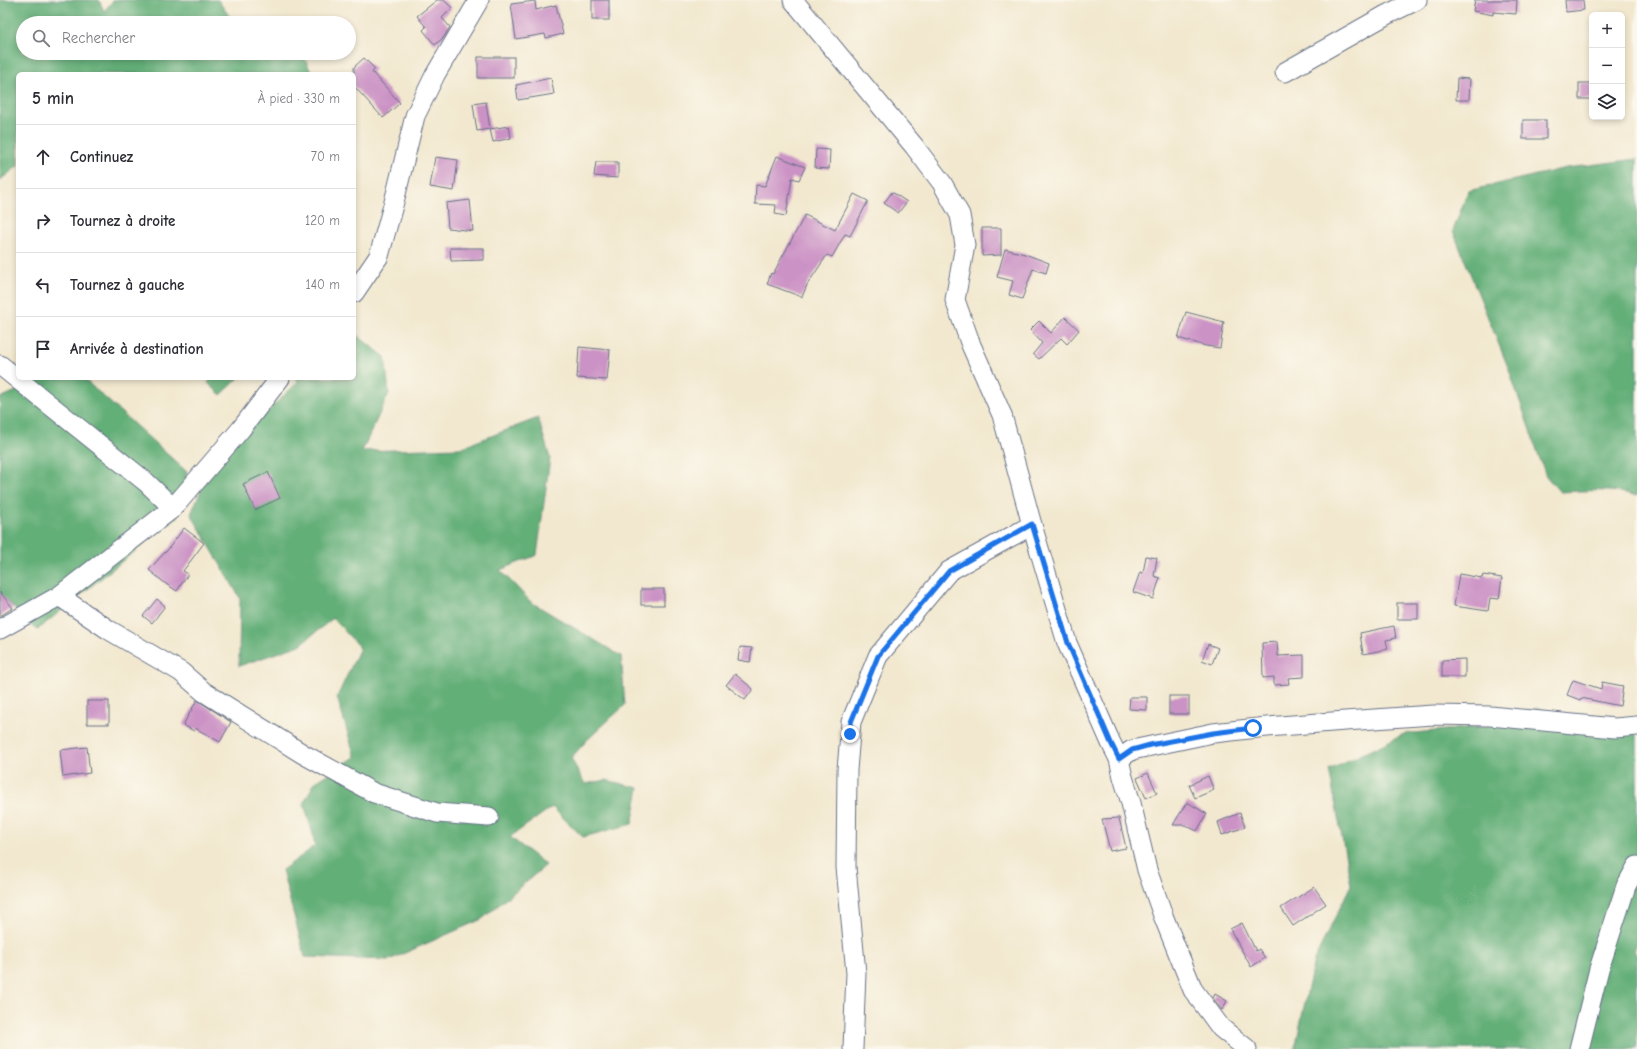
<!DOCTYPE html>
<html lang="fr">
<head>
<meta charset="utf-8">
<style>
  :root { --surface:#fff; --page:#f7f7f7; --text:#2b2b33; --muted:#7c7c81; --line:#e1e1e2 }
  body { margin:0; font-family:"Comic Neue",sans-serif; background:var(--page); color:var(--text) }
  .controls { position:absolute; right:12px; top:12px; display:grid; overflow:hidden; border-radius:6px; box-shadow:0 2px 6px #0003 }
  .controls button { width:36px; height:36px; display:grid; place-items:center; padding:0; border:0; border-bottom:1px solid var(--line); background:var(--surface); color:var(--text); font:20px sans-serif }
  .stop { position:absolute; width:12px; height:12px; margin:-9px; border:3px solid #1a73e8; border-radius:50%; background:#fff }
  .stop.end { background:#1a73e8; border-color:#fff; box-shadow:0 1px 4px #0008 }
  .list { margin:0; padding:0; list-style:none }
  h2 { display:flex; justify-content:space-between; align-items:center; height:52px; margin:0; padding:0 16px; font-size:17px }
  h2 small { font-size:13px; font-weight:400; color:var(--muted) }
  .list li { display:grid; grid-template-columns:26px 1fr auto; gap:12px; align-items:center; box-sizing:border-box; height:64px; padding:0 16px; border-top:1px solid var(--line) }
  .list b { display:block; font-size:15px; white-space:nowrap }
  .list em { font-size:13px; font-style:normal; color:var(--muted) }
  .icon { flex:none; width:22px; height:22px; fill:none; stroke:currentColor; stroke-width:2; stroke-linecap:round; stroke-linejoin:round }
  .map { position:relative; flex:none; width:1637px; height:1049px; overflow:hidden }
  .search { position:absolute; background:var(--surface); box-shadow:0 2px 6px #0003; left:16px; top:16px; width:340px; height:44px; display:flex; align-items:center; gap:10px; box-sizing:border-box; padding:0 14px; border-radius:22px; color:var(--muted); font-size:15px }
  .panel { position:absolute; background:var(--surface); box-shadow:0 2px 6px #0003; left:16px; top:72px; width:340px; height:308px; border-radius:6px }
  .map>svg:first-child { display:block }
</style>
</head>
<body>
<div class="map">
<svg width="1637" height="1049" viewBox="0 0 1637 1049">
  <rect width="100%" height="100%" fill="#fbf7ec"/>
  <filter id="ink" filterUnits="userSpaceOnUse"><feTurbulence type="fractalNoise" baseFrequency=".025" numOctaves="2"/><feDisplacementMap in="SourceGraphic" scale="8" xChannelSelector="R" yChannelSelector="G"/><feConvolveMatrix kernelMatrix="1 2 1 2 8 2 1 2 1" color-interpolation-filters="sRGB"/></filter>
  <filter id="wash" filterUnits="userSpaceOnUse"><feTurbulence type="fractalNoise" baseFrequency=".012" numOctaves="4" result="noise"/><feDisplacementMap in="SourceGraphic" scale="16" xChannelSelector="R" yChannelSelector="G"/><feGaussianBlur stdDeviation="0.9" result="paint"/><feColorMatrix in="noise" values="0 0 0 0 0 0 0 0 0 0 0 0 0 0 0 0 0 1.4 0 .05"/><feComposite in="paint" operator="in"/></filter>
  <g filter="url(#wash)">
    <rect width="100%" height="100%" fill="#f2e8cf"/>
    <g fill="#64af78" stroke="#406f6b">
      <path d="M0,0h99l5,11 10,-11h104l16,23h-211v30h234l47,4 8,17h-294v92l-18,14z"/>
      <path d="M1637,159v337c-24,-8 -51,-5 -77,-4l-14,-16 -38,-109 -55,-136 15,-40 98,-23z"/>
      <path d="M354,333l31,24 4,36 -27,58 98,-3 78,-30 12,40 -13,97 -37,15 31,32 90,54 4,49 -38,35 -16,18 14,26 21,-4 33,8 -7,36 -49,13 -31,-30 -42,30 36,28 -64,54 -93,41 -84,-3 -23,-87 33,-24 -2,-12 -9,-30 10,-21 41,-26 -18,-60 23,-49 -27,-30 -33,27 -61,21 1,-68 -49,-84 21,-50 86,-82 -2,-4h58z"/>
      <path d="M46,378h37l104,94 -10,45 -140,113 -37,-36v-196z"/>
      <path d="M211,378h28l-18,17 -13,-12z"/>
      <path d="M1537,708l57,16 39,5 4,9v202l-4,11 4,4v94h-72l-3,-1 -1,1h-266l19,-89 37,-75 -22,-115 75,-36 81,-8z"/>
    </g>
    <g id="blocks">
      <g fill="#cb92c5">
        <path d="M437,0h7l8,8 -10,10 8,9 -6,10 -9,8 -12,-15 3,-3 -9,-11z"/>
        <rect x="592" y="0" width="17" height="20"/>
        <path d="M1475,0h42l-1,14 -23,-2v3l-20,-4z"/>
        <path d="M1565,0h18l1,10 -18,2z"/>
        <path d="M535,1l1,9 20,-5 7,29 -17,4 -1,-4 -29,5 -5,-35z"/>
        <rect x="478" y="57" width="36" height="21"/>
        <path d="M364,58l11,11 -3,3 28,31 -17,15 -29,-32v-19z"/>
        <path d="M551,78l3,16 -36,6 -2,-15z"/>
        <path d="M1457,78l13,1 -1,21h-13z"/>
        <rect x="1579" y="83" width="13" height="16"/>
        <path d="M486,102l4,27 -13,2 -4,-27z"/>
        <rect x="1523" y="120" width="23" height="19"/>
        <path d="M509,126l2,12 -18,4 -3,-13z"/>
        <path d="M816,149l14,1 -1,19 -14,-1z"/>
        <path d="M777,156l28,11 -6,13 -7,-2 -6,38 -11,-2 1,-9 -21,-1 1,-19 9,1z"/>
        <path d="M435,157l23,3 -4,31 -24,-4z"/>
        <path d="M596,162h22v16l-24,-2z"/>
        <path d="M892,192l15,10 -9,11 -14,-10z"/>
        <path d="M854,194l14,7 -18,35 -5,-2 -13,23 -5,-2 -20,30 -5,12 -35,-13 4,-11 2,1 32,-59 30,15z"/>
        <path d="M470,200l3,31 -25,-3 -2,-25z"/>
        <path d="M982,228h19v27l-19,1z"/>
        <path d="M450,248h34v12l-33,1z"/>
        <path d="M1005,249l20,5 24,9 -3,10 -13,-4 -11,30 -13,-4 4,-14 -16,-4z"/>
        <path d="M1186,312l38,10 -4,26 -14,-2 -28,-8z"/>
        <path d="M1065,317l14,13 -12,14 -6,-6 -22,21 -6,-5 9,-11 -12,-13 9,-9 12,12z"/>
        <path d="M579,347l31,3 -3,30 -30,-2z"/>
        <path d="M268,472l12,26 -25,12 -12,-26z"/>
        <path d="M184,528l20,15 -21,28 5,3 -11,17 -11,-7 -17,-14 16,-18h1z"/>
        <path d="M1146,556l11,2 -3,18 6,2 -7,21 -20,-7 7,-20 3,1z"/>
        <path d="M1459,574l23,4 1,-3 19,3 -3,21 -9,-1 -2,13 -34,-5z"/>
        <rect x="641" y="589" width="23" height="16"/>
        <path d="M0,592l13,16 -13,8z"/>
        <path d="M157,599l8,7 -13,17 -9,-7z"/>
        <rect x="1397" y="603" width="21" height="16"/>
        <path d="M1394,626l2,12 -10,2 2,9 -25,5 -3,-21z"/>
        <path d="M1277,642l1,14 26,-1v22l-16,1 1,6 -15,1v-8l-11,1 -1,-35z"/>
        <path d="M1208,644l10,4 -6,16 -10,-4z"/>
        <path d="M740,647l12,1 -2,14 -12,-2z"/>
        <path d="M1465,659v18h-23v-17z"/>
        <path d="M735,674l18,15 -8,11 -19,-15z"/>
        <path d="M1573,680l28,9 1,-7 21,4 -3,20 -39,-8 -1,2 -13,-5z"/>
        <rect x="1169" y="696" width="20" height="18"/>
        <path d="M1130,697h17v13l-18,-1z"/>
        <path d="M197,700l34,22 -11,20 -25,-14 -1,3 -11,-6z"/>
        <rect x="87" y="701" width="22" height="23"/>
        <path d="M87,747l3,26 -27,4 -3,-27z"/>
        <path d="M1148,773l9,20 -11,5 -9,-20z"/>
        <path d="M1208,776l6,14 -19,8 -6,-13z"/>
        <path d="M1187,802l20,12 -10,17 -12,-6h-12z"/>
        <path d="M1240,813l5,14 -23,8 -4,-13z"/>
        <path d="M1119,818l7,30 -16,3 -8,-32z"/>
        <path d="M1314,887l12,17 -33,22 -12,-18z"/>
        <path d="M1242,923l14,28 3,-2 6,9 -14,9 -21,-38z"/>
        <path d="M1215,994l12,7 -5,9 -9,-12z"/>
      </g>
    </g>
  </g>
  <g filter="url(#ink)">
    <use href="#blocks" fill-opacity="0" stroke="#667086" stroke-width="1"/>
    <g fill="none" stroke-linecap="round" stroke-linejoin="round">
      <defs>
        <g id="minor">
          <path d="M793,0l121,146 28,37 18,32 5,30 -10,55 16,45 31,70 30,110 35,118 44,100 8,16 4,18 8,26 16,67 17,48 29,72 28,38 26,21"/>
          <path d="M1285,72l101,-57 31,-15"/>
          <path d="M354,293l25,-37 15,-54 21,-86 20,-41 44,-75"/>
          <path d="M0,365l146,117 27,26"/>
          <path d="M59,596l50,34 72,42 23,20 99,62 71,39 63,20 52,4"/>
          <path d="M0,629l59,-33 114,-88 68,-79 39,-51"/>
          <path d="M1119,759l13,-9 81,-17 54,-6 78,-6 88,-6 57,1 125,12 22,-2"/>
          <path d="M853,1049l3,-76 -10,-106 1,-97 4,-48 27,-66 71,-85 83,-46"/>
          <path d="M1579,1049l20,-80 27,-83 11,-20"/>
        </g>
      </defs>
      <use href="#minor" stroke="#667086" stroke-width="21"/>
      <use href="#minor" stroke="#fff" stroke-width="19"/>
    </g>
  </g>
  <g fill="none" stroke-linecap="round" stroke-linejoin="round" filter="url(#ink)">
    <path stroke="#1a73e8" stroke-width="5" d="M850,734l1,-12 27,-66 71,-85 83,-47 36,119 43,100 8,16 13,-9 18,-5 63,-12 40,-5"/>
  </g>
</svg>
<div class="controls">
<button>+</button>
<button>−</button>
<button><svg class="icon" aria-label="layers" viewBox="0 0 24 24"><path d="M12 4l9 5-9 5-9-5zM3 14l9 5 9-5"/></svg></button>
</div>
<div class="stop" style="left:1253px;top:728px"></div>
<div class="stop end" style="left:850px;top:734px"></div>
<div class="search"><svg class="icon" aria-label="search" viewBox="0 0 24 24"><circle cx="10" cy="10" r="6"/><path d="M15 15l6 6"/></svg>Rechercher</div>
<section class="panel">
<h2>5 min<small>À pied · 330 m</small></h2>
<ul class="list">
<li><svg class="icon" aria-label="ahead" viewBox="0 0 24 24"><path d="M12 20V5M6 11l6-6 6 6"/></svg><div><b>Continuez</b></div><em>70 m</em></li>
<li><svg class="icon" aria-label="right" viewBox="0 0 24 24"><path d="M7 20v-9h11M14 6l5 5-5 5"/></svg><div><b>Tournez à droite</b></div><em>120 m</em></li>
<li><svg class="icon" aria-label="left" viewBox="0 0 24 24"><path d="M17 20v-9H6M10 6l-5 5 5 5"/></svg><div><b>Tournez à gauche</b></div><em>140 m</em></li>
<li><svg class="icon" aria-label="arrive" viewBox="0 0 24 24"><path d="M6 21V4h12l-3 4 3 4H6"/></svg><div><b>Arrivée à destination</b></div></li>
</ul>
</section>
</div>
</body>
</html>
